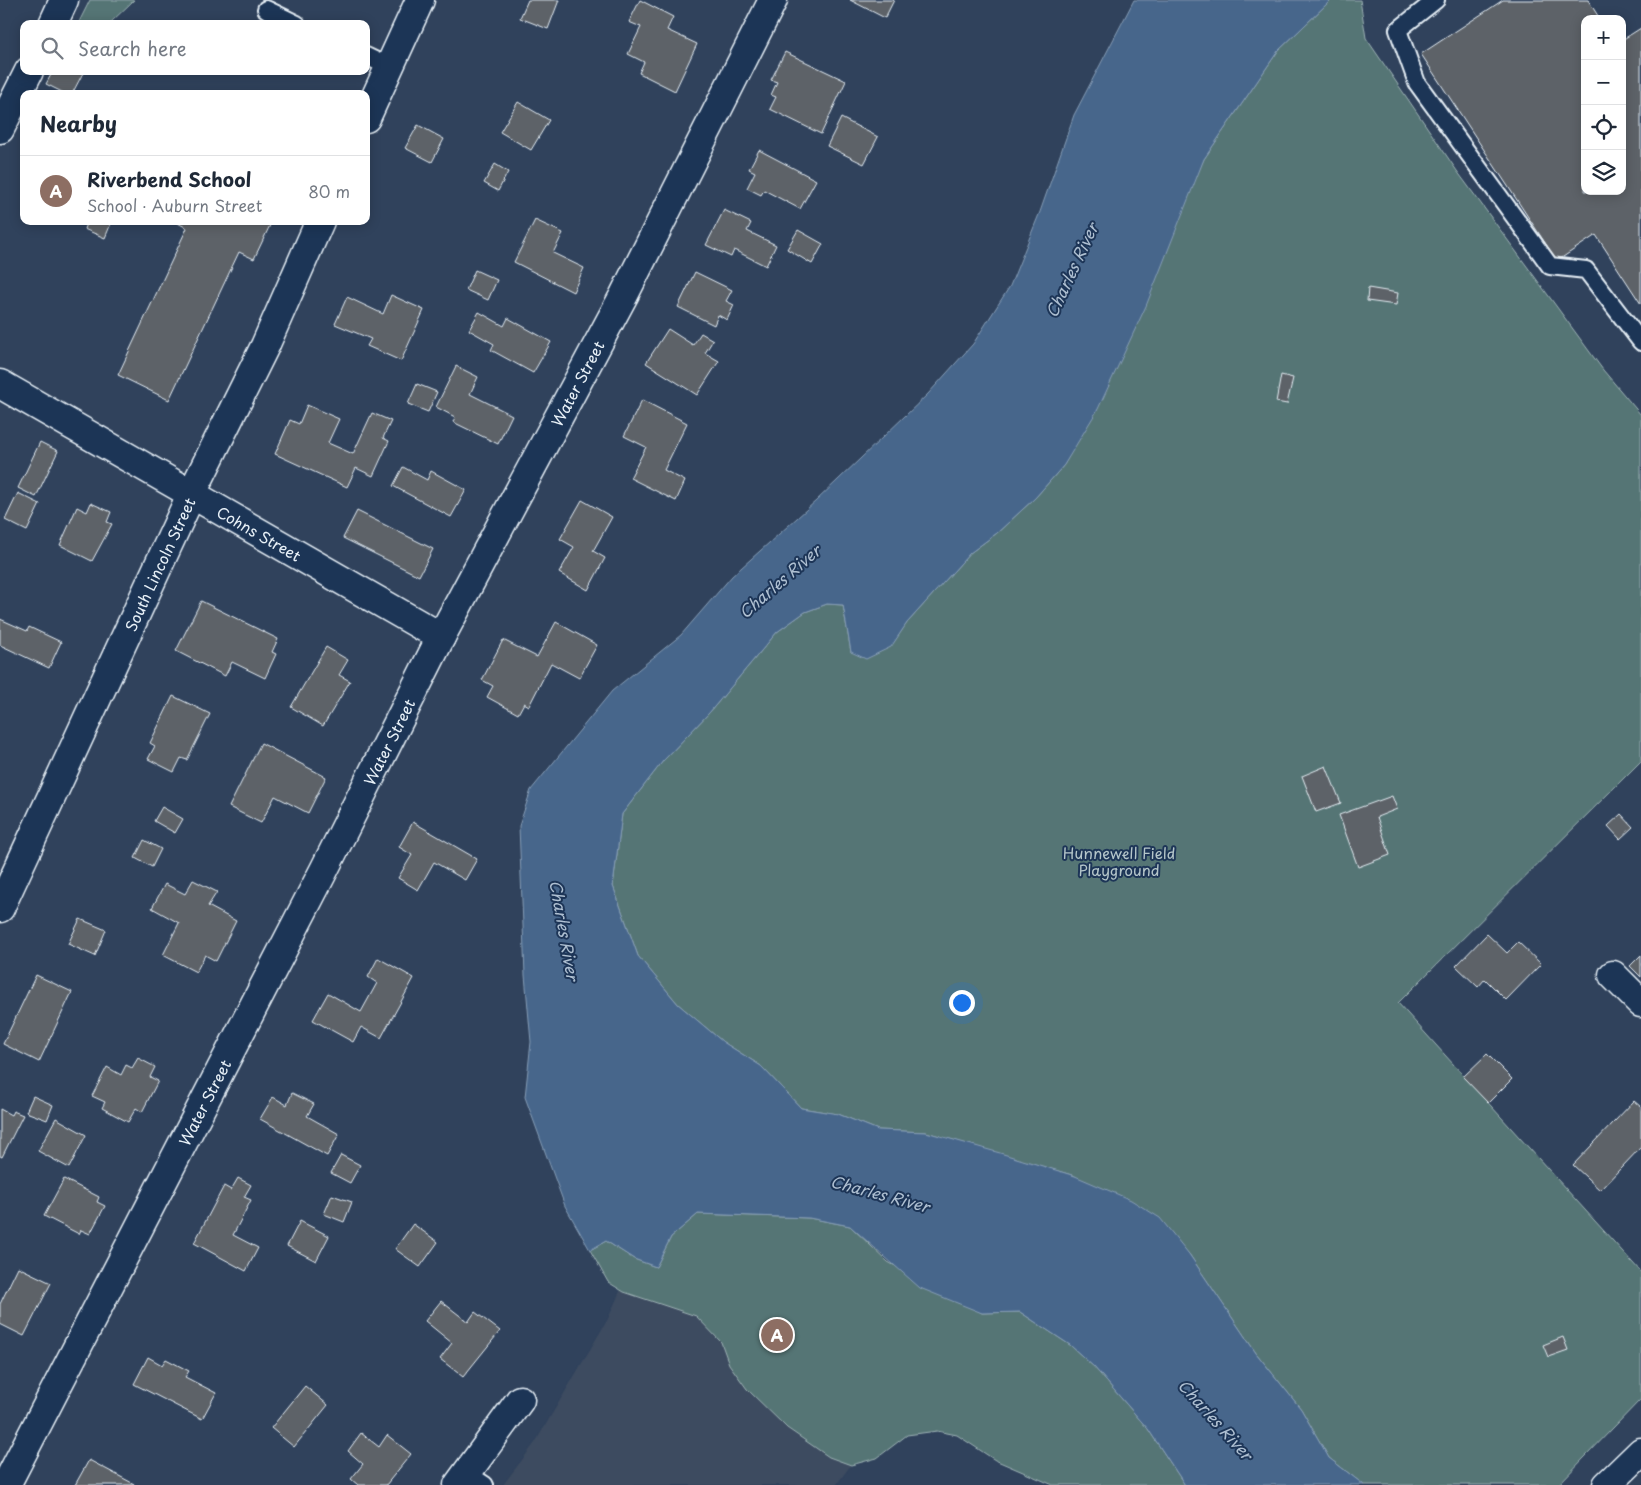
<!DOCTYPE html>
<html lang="en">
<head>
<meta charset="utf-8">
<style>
  :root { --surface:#fff; --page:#f6f6f7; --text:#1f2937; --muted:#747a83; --line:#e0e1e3; --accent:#111827 }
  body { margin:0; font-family:"Playpen Sans",sans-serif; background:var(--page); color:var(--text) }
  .controls { position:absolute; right:15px; top:15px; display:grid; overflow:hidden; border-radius:10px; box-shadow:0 2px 12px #0003 }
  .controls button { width:45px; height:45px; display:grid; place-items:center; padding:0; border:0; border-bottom:1px solid var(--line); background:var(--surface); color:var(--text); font:25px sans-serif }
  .you { position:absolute; left:961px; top:1002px; width:18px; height:18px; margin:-12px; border:4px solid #fff; border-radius:50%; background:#1a73e8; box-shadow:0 0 0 8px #1a73e833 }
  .badge { display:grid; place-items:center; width:32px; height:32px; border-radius:50%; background:var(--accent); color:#fff; font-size:16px; font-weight:700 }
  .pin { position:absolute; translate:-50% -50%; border:2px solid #fff; box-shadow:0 1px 5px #0006 }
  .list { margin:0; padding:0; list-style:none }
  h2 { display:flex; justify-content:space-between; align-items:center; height:65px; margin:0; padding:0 20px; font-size:21px }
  h2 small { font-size:16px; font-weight:400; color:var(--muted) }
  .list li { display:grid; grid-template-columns:32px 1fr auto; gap:15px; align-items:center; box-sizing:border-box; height:70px; padding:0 20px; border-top:1px solid var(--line) }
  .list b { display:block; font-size:19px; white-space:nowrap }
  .list p { margin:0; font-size:16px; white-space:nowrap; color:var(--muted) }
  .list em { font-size:16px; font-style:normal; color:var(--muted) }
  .icon { flex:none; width:28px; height:28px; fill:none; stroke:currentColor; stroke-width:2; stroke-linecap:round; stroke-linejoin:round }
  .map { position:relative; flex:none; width:1641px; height:1485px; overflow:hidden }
  .search { position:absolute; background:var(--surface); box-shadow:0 2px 12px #0003; left:20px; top:20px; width:350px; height:55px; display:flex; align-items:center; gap:12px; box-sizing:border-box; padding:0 18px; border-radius:10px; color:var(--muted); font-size:19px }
  .panel { position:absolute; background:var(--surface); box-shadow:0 2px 12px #0003; left:20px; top:90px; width:350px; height:135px; border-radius:10px }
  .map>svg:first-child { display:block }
</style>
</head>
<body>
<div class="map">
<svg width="1641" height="1485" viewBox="0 0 1641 1485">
  <rect width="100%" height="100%" fill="#30425c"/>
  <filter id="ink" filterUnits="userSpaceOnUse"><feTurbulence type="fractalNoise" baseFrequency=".02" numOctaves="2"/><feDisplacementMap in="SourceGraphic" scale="10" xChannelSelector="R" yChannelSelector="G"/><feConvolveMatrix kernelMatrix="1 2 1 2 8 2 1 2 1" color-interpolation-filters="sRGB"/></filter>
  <g filter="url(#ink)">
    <path fill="#3e4c60" d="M634,1259l302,91 -100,135h-333l32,-42 73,-124z"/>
    <g fill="#557574" stroke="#9eb3b6">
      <path d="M90,0h44l-25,24h-31z"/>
      <path d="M1331,0h29l6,38 91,133 146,199 38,45v346l-243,242 243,269v127l-83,86h-194l-35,-27 -28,-49 -45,-56 -67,-99 -114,-78 -149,-44 -48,-2 -40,-16 -37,-6 -40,-42 -38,-24 -45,-38 -40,-48 -25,-70 9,-72 41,-53 46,-48 68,-81 28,-20 22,-8 16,1 8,47 39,-5 17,-24 63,-70 27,-20 38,-35 29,-33 140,-306 74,-108z"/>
      <path d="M698,1214l111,4 41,8 38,36 94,51 38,-1 50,33 24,22 54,62 37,56h-132l-58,-25 -38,-25 -20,-4 -30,4 -30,23 -26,7 -22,-8 -42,-29 -40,-39 -18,-25 -8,-22 -25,-26 -72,-24 -16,-10 -18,-32 16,-9 28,18 22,8 15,-30z"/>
    </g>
    <path fill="#46668b" stroke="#879eb7" d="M1134,0h197l-53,51 -74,108 -58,147 -48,103 -34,56 -29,33 -38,35 -27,20 -63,70 -16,24 -25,12 -15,-7 -8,-47 -16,-1 -22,8 -28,20 -68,81 -46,48 -41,53 -9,72 25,70 40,48 45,38 38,24 40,42 37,6 40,16 48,2 74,21 75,23 56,24 29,18 29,36 67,99 45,56 28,49 35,27h-179l-37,-56 -54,-62 -24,-22 -50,-33 -38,1 -62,-25 -70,-62 -41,-8 -111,-4 -27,23 -15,30 -22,-8 -28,-18 -16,9 -25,-44 -40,-109 6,-55 -6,-67 -6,-149 12,-36 81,-99 69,-56 51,-59 84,-75 112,-107 45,-50 37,-58 30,-74 34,-97z"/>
    <g fill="#5d6268" stroke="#e8f1f8">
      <path d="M528,0h31l-11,29 -28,-11z"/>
      <path d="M640,0l33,17 -6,13 30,14 -22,47 -36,-18 5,-11 -16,-8 13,-27 -12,-5z"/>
      <path d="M850,0h44l-9,18z"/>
      <path d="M1503,0h85l12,19h-15v172h37v-151l19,-12v276l-45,-69 -39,26 -136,-207z"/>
      <path d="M785,52l61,29 -25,53 -51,-25 6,-12 -5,-2 6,-13 -6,-2z"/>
      <path d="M53,71h26l4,2 -11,21h-6l-20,-10z"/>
      <path d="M518,102l31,18 -18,30 -31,-18z"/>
      <path d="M841,118l37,19 -14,27 -37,-18z"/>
      <path d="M418,125l26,14 -12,23 -27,-14z"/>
      <path d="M759,150l57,30 -16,29 -36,-19 -3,5 -14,-7 8,-16 -6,-3z"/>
      <path d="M495,164l13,8 -10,19 -14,-8z"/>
      <path d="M724,210l27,13 -4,8 29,14 -10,21 -32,-16 -3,7 -25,-12z"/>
      <path d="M535,220l28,13 -10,20 31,15 -11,24 -59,-30z"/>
      <path d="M87,221h25l-7,17 -21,-9z"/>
      <path d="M174,221h98l-18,38 -15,-7 -70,148 -51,-25 69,-147z"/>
      <path d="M798,230l25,14 -11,20 -25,-15z"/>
      <path d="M475,270l22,10 -9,20 -22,-10z"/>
      <path d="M695,272l37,18 -6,11 8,4 -7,15 -9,-5 -4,10 -36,-18z"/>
      <path d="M1368,288l30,5 -2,12 -29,-4z"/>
      <path d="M391,295l33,15 -23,51 -34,-15 4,-7 -36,-15 12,-27 36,17z"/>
      <path d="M479,312l25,14 4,-8 43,24 -18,31 -42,-23 3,-6 -25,-14z"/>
      <path d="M668,329l25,16 8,-12 12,7 -8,13 14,8 -22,34 -51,-32z"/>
      <path d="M456,366l22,11 -8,17 42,21 -14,29 -45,-22 2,-5 -19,-10z"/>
      <path d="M1281,375l12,3 -6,26 -11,-2z"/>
      <path d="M417,384l20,8 -9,20 -20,-8z"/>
      <path d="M642,400l45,23 -23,47 21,11 -9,20 -46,-23 16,-31 -22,-11z"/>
      <path d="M307,405l32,14 -11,24 25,11 19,-41 19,8 -8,17 6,3 -16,35 -17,-8 -9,19 -72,-33 15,-34 9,4z"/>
      <path d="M40,442l18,9 -22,46 -18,-9z"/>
      <path d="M403,467l24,13 4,-9 35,19 -15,27 -58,-31z"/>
      <path d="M18,493l22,11 -13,27 -22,-11z"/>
      <path d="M582,500l30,17 -19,34 12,7 -17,32 -29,-17 15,-26 -14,-8z"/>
      <path d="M91,503l20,9 -4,10 5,2 -20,37 -32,-16 17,-38 10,5z"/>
      <path d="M357,511l76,38 -14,27 -76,-38z"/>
      <path d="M201,601l77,38 -6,13 4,2 -11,24 -33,-16 -7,14 -49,-25z"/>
      <path d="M0,619l27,12 2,-4 32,15 -12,26 -49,-23z"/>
      <path d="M556,622l41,23 -18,33 -28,-15 -22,43 -5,-3 -6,11 -31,-17 6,-11 -11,-6 21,-40 34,17z"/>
      <path d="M326,647l22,13 -9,15 11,6 -27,45 -32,-19z"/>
      <path d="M173,696l37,18 -23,46 -6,-2 -7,14 -26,-13 7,-13 -5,-3z"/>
      <path d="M261,743l65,34 -18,36 -33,-17 -14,27 -32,-16z"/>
      <path d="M1326,766l15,37 -25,9 -14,-36z"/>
      <path d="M1392,796l5,13 -20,8 13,38 -32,12 -19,-52z"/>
      <path d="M162,807l21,12 -8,14 -21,-12z"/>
      <path d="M1621,814l12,13 -13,12 -12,-13z"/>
      <path d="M413,822l64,37 -12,21 -31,-18 -16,28 -20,-12 14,-23 -13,-8z"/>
      <path d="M144,840l17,9 -9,18 -17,-9z"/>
      <path d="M193,880l24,12 -9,14 28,15 -20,40 -11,-6 -9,17 -33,-17 16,-32 -27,-15 13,-24 20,10z"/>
      <path d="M80,919l26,11 -11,26 -27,-12z"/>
      <path d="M1487,934l20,19 11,-11 23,22 -35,36 -21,-21 -7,8 -22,-21z"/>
      <path d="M1641,955v22l-11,-11z"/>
      <path d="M378,958l36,20 -33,60 -20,-11 -8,15 -40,-22 15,-27 33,19 16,-29 -9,-6z"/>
      <path d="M36,975l36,17 -33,70 -36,-18z"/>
      <path d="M1487,1054l25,25 -24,24 -25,-26z"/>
      <path d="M138,1058l17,9 -5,10 8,4 -16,31 -6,-4 -8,14 -26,-14 3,-6 -13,-6 15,-29 14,8 5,-10 6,3z"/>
      <path d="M292,1093l22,11 -7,12 32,18 -12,22 -67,-37 13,-22 14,8z"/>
      <path d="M33,1096l20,9 -6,15 -21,-8z"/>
      <path d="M1634,1101l7,6v40l-41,43 -27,-25z"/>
      <path d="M0,1109l11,6 2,-4 10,4 -21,42 -2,-1z"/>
      <path d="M56,1118l30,17 -17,33 -31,-17z"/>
      <path d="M341,1155l19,10 -10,18 -19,-10z"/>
      <path d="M238,1178l13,7 -7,12 7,3 -18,35 25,13 -12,23 -52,-28 30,-57 7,4z"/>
      <path d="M64,1179l35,18 -2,5 8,4 -15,28 -9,-4 -2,4 -35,-18z"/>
      <path d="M332,1195l20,7 -8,20 -20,-8z"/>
      <path d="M300,1221l29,15 -13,25 -29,-15z"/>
      <path d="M413,1224l25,18 -18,25 -25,-18z"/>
      <path d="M18,1267l33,16 -27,53 -24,-12v-20z"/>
      <path d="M441,1301l27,21 7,-10 25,19 -37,46 -23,-18 12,-16 -27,-22z"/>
      <path d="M1563,1337l5,13 -20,7 -5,-12z"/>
      <path d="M148,1357l14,8 4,-6 23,12 -4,6 31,16 -14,26 -68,-35z"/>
      <path d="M305,1386l23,19 -34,42 -23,-19z"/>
      <path d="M361,1433l18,14 8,-12 24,19 -25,31h-28l-7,-6 12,-15 -15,-13z"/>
      <path d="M89,1460l45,24v1h-59z"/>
    </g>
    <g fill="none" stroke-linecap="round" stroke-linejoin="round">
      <defs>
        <g id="service">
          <path d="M1436,0l-38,30 19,53 133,183 36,4 55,72"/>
          <path d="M266,9l31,15"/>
          <path d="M366,56l23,11"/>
          <path d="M467,1473l18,12"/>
        </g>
        <g id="minor">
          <path d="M53,24l11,-24"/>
          <path d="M366,118l54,-118"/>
          <path d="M0,129l29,-58"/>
          <path id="s1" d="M0,384l441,253"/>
          <path id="s2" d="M0,908l192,-415 73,-147 55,-125"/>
          <path d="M1613,975l28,28"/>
          <path id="s3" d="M6,1485l318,-615 117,-233 183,-342 149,-295"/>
          <path d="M458,1485l62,-85"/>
        </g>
        <path id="secondary" d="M1607,1485l34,-33"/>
      </defs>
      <use href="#service" stroke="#e8f1f8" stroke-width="20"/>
      <use href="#minor" stroke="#e8f1f8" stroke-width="31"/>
      <use href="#secondary" stroke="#e8f1f8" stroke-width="31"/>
      <use href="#service" stroke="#1d3557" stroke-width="16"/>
      <use href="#minor" stroke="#1d3557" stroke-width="28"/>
      <use href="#secondary" stroke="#1d3557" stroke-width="28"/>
    </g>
  </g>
  <g text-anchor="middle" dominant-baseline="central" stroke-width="4" stroke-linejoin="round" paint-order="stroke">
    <g font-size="15" fill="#e8f1f8" stroke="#1d3557">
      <text stroke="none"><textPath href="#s3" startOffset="1241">Water Street</textPath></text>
      <text stroke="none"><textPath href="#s1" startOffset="299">Cohns Street</textPath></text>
      <text stroke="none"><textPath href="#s2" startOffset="379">South Lincoln Street</textPath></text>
      <text stroke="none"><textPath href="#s3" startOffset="836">Water Street</textPath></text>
      <text stroke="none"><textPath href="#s3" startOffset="431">Water Street</textPath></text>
    </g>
    <g font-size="15" fill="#b5c6ca" stroke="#1d3557">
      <text x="1119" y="852">Hunnewell Field<tspan x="1119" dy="17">Playground</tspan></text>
    </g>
    <g font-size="16" font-style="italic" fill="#afc0d2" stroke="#1d3557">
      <text transform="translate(1071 270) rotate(-65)">Charles River</text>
      <text transform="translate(779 581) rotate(-41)">Charles River</text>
      <text transform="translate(565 930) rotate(80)">Charles River</text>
      <text transform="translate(880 1193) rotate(15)">Charles River</text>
      <text transform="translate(1216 1419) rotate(48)">Charles River</text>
    </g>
  </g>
</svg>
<div class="controls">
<button>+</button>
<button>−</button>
<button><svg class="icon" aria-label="locate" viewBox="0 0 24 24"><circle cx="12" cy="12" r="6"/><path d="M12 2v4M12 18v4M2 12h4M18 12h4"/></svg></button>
<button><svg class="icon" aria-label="layers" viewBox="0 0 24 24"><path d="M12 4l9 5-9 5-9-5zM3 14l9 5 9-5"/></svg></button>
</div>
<div class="you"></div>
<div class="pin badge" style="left:777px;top:1335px;background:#8d6e63">A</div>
<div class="search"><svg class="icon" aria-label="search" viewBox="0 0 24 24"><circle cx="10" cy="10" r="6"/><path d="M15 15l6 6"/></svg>Search here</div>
<section class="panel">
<h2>Nearby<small></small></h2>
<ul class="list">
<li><span class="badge" style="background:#8d6e63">A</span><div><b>Riverbend School</b><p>School · Auburn Street</p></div><em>80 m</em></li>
</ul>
</section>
</div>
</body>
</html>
